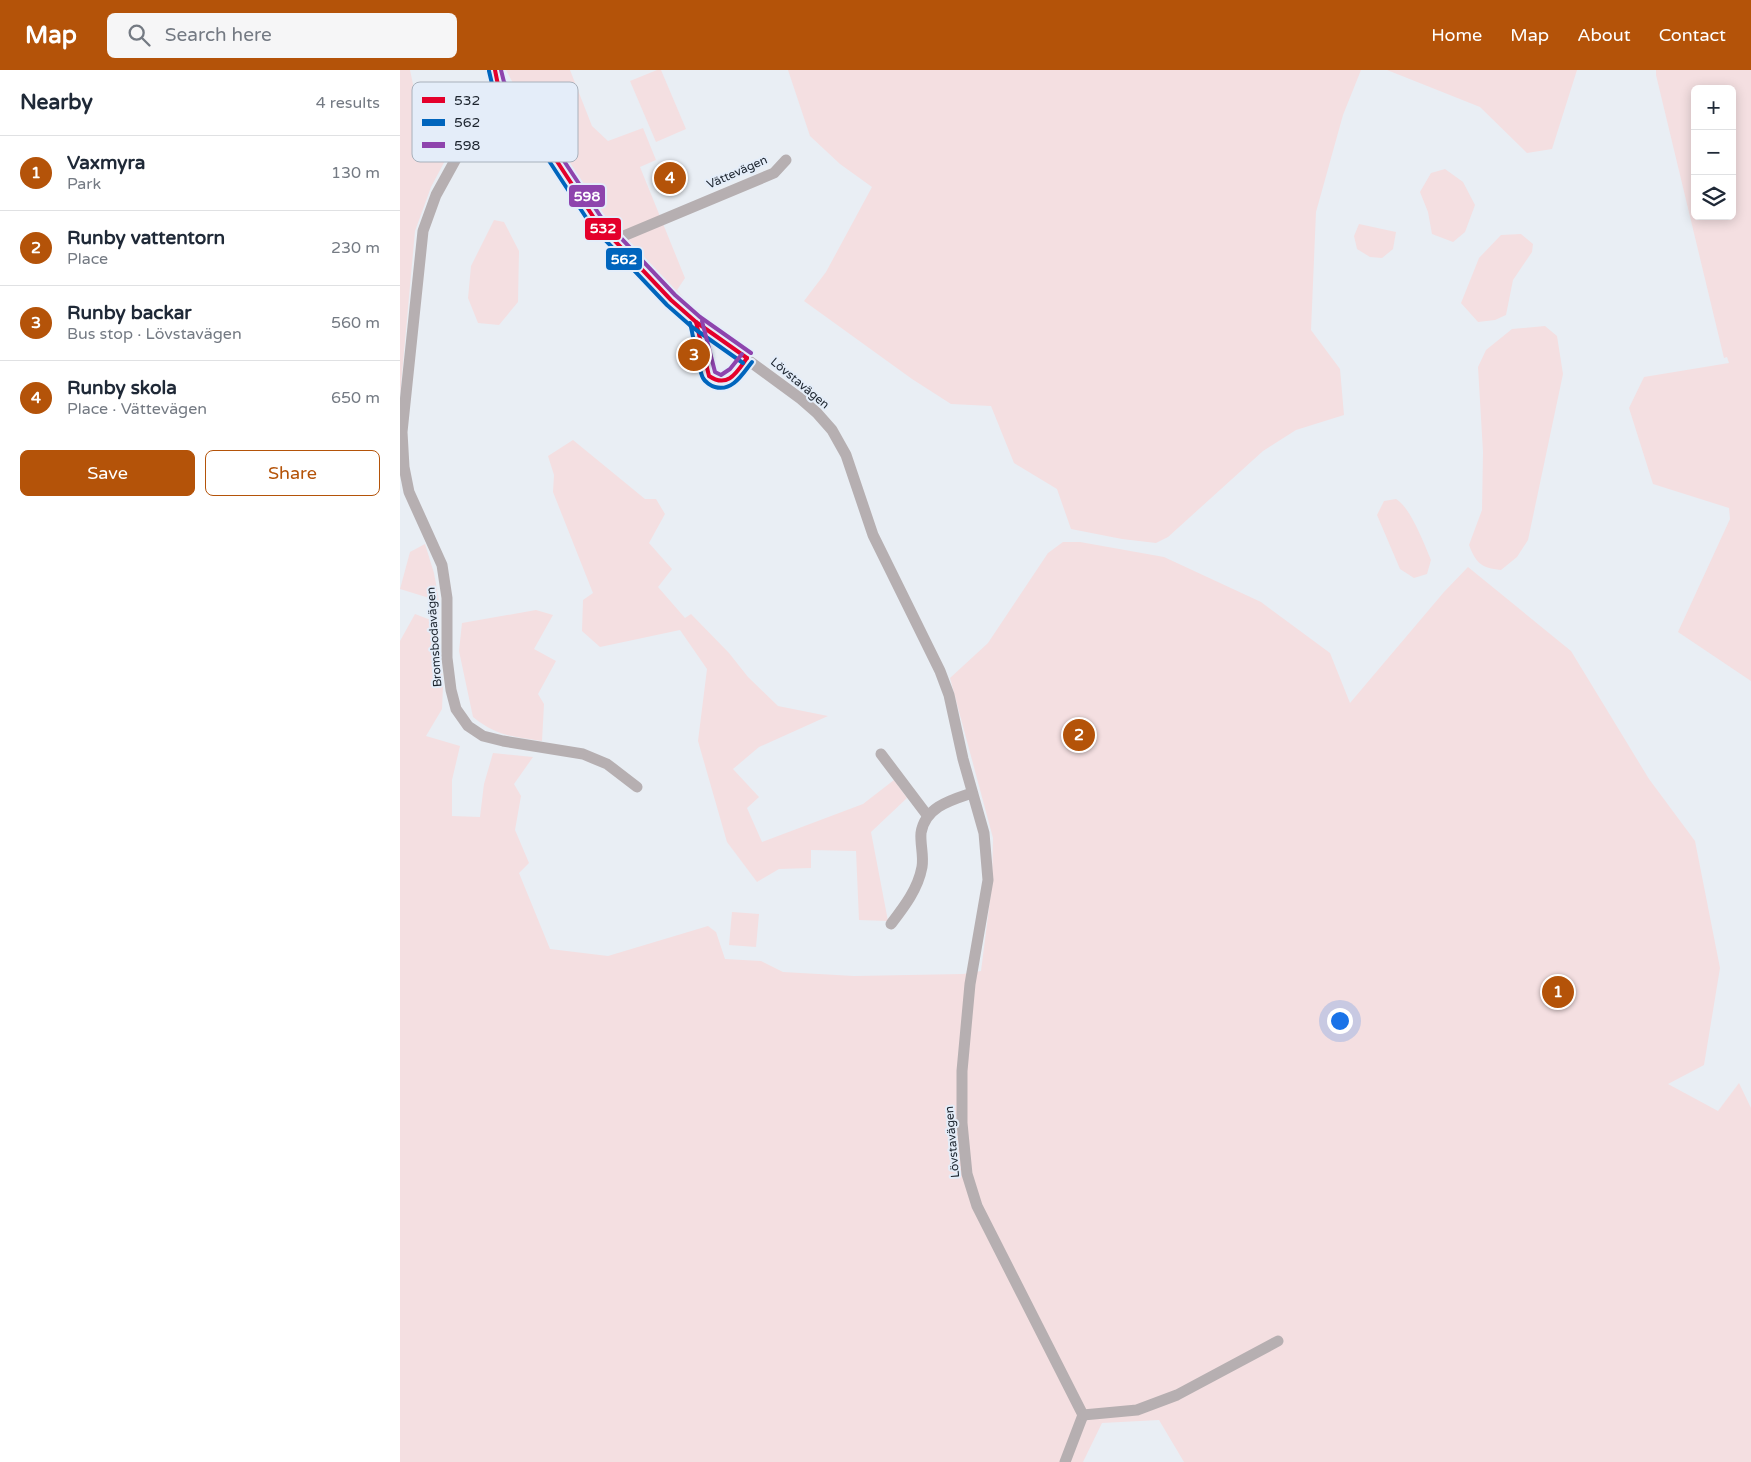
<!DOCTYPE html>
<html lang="en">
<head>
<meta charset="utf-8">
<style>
  :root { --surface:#fff; --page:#f6f6f7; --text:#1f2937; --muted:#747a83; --line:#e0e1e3; --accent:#b45309 }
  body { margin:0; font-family:"Varela Round",sans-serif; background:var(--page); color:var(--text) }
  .controls { position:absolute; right:15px; top:15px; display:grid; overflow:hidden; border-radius:8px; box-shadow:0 2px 12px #0003 }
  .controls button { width:45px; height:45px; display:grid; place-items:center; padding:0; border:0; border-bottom:1px solid var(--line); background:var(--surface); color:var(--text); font:25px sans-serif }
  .you { position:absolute; left:939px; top:950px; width:18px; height:18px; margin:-12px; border:4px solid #fff; border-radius:50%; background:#1a73e8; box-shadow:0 0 0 8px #1a73e833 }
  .badge { display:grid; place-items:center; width:32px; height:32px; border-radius:50%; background:var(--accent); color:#fff; font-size:16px; font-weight:700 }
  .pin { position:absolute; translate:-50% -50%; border:2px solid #fff; box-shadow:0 1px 5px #0006 }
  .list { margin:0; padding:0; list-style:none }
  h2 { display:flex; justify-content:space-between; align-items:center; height:65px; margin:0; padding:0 20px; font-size:21px }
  h2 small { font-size:16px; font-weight:400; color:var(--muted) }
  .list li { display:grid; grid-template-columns:32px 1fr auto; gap:15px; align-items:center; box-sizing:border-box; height:75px; padding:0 20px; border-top:1px solid var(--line) }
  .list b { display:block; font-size:19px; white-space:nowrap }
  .list p { margin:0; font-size:16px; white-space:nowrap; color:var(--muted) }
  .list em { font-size:16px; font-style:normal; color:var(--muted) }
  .actions { display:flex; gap:10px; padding:15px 20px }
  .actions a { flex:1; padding:11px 0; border:1px solid var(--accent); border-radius:8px; text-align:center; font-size:18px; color:var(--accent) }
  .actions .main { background:var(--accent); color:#fff }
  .icon { flex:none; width:28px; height:28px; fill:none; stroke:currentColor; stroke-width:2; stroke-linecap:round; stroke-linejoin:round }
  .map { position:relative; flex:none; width:1351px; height:1392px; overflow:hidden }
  header { display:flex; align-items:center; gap:30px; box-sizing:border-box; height:70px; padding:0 25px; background:var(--accent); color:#fff }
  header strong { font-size:24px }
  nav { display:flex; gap:28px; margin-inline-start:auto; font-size:18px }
  .search { width:350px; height:45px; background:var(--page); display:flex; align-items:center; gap:12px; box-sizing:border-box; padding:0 18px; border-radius:8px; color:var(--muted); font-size:19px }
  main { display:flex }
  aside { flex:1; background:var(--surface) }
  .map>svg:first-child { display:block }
</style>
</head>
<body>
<header>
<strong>Map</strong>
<div class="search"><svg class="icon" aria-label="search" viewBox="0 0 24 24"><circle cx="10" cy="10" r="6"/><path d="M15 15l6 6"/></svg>Search here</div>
<nav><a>Home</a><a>Map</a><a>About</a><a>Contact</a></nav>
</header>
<main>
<aside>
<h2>Nearby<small>4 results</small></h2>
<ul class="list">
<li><span class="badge">1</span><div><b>Vaxmyra</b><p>Park</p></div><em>130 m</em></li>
<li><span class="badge">2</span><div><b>Runby vattentorn</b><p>Place</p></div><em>230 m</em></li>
<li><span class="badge">3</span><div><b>Runby backar</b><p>Bus stop · Lövstavägen</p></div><em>560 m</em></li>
<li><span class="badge">4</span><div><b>Runby skola</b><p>Place · Vättevägen</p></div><em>650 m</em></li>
</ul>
<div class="actions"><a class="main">Save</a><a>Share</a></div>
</aside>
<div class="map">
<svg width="1351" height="1392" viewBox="0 0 1351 1392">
  <rect width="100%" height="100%" fill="#e9eef4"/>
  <g fill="#f4dfe1" fill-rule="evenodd">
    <path d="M0,0h10l8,38 46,17 -33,62 -16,44 -15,165z"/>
    <path d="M106,0h64l22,56 16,15 35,-13 13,32 -16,7 45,111 -8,12 21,24 -39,-34 -55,-61 -39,-58 -29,-53 -22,-23z"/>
    <path d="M257,0h4l25,59 -30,13 -26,-61z"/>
    <path d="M388,0h573l-18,45 -27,97 -5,118 29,39 4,46 -48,15 -33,21 -95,86 -12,6 -34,-4 -51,-10 -14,-40 -43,-26 -23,-57 -40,-2 -39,-25 -108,-78 22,-29 46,-85 -32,-23 -30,-28z"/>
    <path d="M987,0h190l-25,79 -25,4 -47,-46z"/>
    <path d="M1256,0h95v611l-73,-49 52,-113 -1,-11 -76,-24 -24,-76 15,-31 85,-14 -2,-6 -3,1 -68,-283zM1295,19h37v127h-37z"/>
    <path d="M1045,99l18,13 12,23 -10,27 -12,10 -21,-8 -4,-22 -8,-20 11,-19z"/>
    <path d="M94,150l10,2 15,29 -1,51 -19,23 -21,-2 -10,-25 3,-32z"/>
    <path d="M959,154l37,8 -3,17 -11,9 -12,-1 -13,-8 -3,-13z"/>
    <path d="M1121,164l12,10 -1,8 -19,28 -7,35 -11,5 -17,2 -17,-19 18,-45 22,-23z"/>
    <path d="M1145,256l12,10 6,38 -35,166 -11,17 -16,13c-20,-2 -25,-7 -32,-25l13,-35 1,-58 -5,-85 8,-17 26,-21z"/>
    <path d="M173,370l72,59h11l9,15 -16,29 23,26 -14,18 27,31 6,-4 38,39 19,24 30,29 50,10 -69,31 -26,22 26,28 -12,11 15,34 101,-38 31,-24 13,18 -36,34 17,89 -29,-1 -3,-69 -45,-1v18l-32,1 -22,13 -30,-40 -29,-101 9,-72 -27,-39 -80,17 -18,-16 1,-31 10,-7 -40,-101 1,-17 -6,-19z"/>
    <path d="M996,429c15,9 28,45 35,61l-4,14 -13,4 -14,-9 -23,-54 7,-14z"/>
    <path d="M663,472h17l84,15 97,45 69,51 20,50 94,-111 24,-25 103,84 78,128 46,62 25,127 -16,97 -36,19 50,27 21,-28 12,25v354h-567l-25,-42 -57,3 -19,39h-683v-821l15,-27 21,8 7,64 -1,23 -16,27 34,10 -8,34v36l28,1 4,-33 9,-31 40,4 -19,27 7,12 -6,34 14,33 -10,10 31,76 58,7 100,-30 8,6 9,27 36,2 22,11 71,4 109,-2 18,-3 11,-87 1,-46 -43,-160 38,-35 60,-90z"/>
    <path d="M25,474l9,29 5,28 -39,-12 10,-37z"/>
    <path d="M136,540l17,5 -19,34 22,12 -18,33 6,10 -2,37c-30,-5 -44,-4 -69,-24l-14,-66 3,-28z"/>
    <path d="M332,842l27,2 -3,33 -27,-2z"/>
  </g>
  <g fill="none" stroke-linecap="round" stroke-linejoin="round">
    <g stroke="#b6afb1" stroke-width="11">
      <path d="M95,0l3,15 28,29 60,93 28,33 57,60 25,22 105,77 16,14 15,17 14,25 27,80 67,136 9,24 14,64 21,74 4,47 -18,104 -8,87v52l5,51 10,32 106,209 -18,47"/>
      <path d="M98,15l-19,32 -43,78 -13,36 -21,201 2,35 5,25 33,73 5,33v60l4,32 5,19 12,17 15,10 20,5 80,13 24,10 30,23"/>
      <path d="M214,170l160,-67 12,-13"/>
      <path d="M481,684l46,61"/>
      <path d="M491,854c13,-17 27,-35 31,-57 2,-11 -2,-23 -1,-34 4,-26 30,-33 51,-40"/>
      <path d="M683,1345l54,-5 40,-15 101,-54"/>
    </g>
    <defs>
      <g id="bus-1">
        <path d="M95,0l3,15 28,29 70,107 75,79 25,22 51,36"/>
        <path d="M296,252l13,54c19,13 28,-4 38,-18"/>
      </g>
      <g id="bus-2">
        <path d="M89,1l4,17 28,30 70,107 76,80 25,22 51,36"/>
        <path d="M290,253c4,15 7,42 13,55 2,4 8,8 12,9 18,5 28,-14 37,-25"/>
      </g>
      <g id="bus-3">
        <path d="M101,0l3,12 27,29 70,106 74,78 25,22 51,36"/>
        <path d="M302,251l13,51 6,3 9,-6 12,-15"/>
      </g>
    </defs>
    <use href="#bus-1" stroke="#e4edf9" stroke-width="8"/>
    <use href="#bus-2" stroke="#e4edf9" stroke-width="8"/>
    <use href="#bus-3" stroke="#e4edf9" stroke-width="8"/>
    <use href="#bus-1" stroke="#e4002b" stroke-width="4"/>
    <use href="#bus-2" stroke="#0065bd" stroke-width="4"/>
    <use href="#bus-3" stroke="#8e44ad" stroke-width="4"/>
  </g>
  <g text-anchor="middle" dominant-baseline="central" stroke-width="4" stroke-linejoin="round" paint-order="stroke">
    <g font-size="12" fill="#1c242e" stroke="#e4edf9">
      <text transform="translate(337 102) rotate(-24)">Vättevägen</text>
      <text transform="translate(400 313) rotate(40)">Lövstavägen</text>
      <text transform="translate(34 567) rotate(-94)">Bromsbodavägen</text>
      <text transform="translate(552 1072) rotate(-95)">Lövstavägen</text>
    </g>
  </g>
  <rect x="12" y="12" width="166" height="80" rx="8" fill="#e4edf9" stroke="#a8b1bc" stroke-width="1"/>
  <rect x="22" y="27" width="23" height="6" fill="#e4002b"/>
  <rect x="22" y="49" width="23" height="7" fill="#0065bd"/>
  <rect x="22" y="72" width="23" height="6" fill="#8e44ad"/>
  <g font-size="14" fill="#1c242e">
    <text x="54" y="35">532</text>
    <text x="54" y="57">562</text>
    <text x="54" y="80">598</text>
  </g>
  <g stroke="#e4edf9" stroke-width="2">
    <rect x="168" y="114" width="38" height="24" rx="5" fill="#8e44ad"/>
    <rect x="184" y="147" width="38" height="24" rx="5" fill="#e4002b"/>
    <rect x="205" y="177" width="38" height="24" rx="5" fill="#0065bd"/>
  </g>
  <g font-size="14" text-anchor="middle" font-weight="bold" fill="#fff">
    <text x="187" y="131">598</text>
    <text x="203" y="163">532</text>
    <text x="224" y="194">562</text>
  </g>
</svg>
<div class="controls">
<button>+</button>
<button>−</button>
<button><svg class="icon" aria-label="layers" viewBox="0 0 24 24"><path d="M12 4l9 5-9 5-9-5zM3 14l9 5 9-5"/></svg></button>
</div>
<div class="you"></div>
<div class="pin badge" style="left:1158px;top:922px">1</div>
<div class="pin badge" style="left:679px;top:665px">2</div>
<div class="pin badge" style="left:294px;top:285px">3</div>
<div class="pin badge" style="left:270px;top:108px">4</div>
</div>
</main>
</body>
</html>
